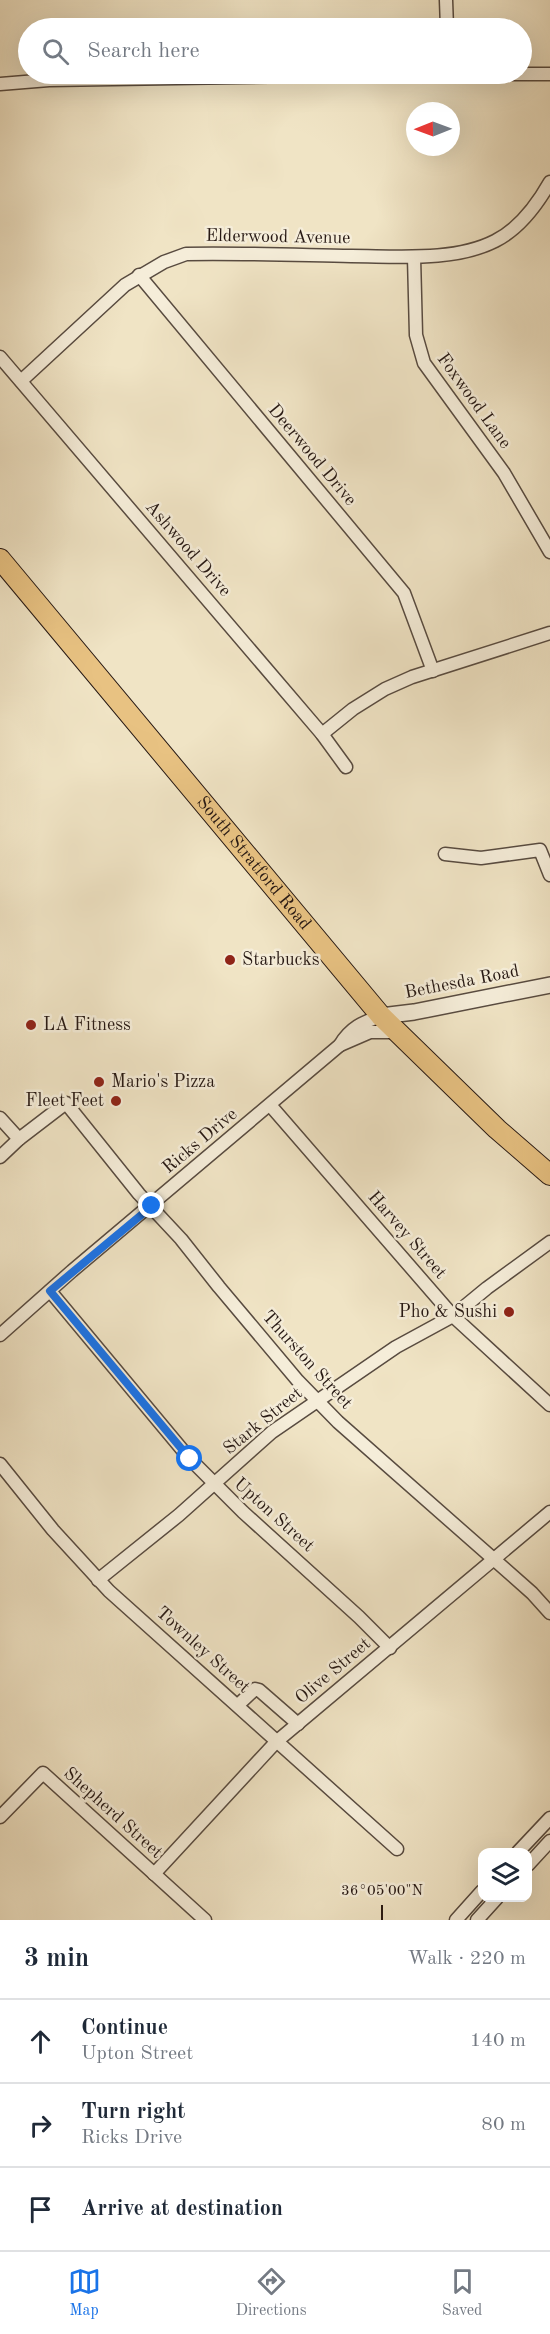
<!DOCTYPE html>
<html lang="en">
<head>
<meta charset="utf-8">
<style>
  :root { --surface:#fff; --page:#f6f6f7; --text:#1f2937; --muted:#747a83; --line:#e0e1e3; --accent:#1a73e8 }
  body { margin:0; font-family:"Old Standard TT",serif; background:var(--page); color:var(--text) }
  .controls { position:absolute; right:18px; bottom:18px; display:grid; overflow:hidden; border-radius:12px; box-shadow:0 6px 24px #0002 }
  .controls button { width:54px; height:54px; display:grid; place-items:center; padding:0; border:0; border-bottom:2px solid var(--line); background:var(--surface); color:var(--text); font:30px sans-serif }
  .compass { position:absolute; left:406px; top:102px; width:54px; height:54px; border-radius:50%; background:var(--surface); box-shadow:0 6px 24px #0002; rotate:269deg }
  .stop { position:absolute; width:18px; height:18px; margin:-14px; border:4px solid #1a73e8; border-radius:50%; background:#fff }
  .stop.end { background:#1a73e8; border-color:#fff; box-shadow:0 2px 6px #0008 }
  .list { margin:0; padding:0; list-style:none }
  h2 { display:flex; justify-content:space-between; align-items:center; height:78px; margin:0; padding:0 24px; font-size:26px }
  h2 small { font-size:20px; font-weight:400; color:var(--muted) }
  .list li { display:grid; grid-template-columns:39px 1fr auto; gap:18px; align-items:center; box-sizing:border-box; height:84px; padding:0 24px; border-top:2px solid var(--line) }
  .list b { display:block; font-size:22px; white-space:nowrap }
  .list p { margin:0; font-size:20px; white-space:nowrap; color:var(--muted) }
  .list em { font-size:20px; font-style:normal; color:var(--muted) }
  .icon { flex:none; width:33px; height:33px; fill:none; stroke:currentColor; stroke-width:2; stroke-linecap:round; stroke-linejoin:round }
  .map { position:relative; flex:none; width:550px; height:1920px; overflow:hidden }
  .search { position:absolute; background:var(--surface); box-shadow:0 6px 24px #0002; left:18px; right:18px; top:18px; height:66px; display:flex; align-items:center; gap:15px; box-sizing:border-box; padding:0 21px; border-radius:33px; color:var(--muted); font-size:22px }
  .sheet { height:330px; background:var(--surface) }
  nav { display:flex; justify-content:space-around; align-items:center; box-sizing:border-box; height:84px; border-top:2px solid var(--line); background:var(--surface); font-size:16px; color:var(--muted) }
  nav a { display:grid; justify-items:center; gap:3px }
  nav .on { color:var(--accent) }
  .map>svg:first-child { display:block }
</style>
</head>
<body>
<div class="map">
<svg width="550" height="1920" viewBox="0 0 550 1920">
  <rect width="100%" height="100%" fill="#f0e4c5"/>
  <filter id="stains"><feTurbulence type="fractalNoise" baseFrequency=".00333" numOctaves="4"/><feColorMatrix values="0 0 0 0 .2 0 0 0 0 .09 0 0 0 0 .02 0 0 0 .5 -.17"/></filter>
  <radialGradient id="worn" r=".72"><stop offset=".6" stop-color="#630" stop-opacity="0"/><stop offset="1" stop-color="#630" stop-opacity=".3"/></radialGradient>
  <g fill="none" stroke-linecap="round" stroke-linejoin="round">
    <defs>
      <g id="minor">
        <path d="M446,0l1,28"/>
        <path d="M504,74h46"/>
        <path d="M0,84l49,-4 371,-6"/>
        <path d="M414,257l2,78 8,28 80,110 46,79"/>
        <path d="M139,275l265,318 29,78"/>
        <path d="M0,357l322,377 24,33"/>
        <path d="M21,381l104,-96 39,-23 22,-8c55,-1 110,1 165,2 45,0 103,6 144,-15 24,-12 42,-36 55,-59"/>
        <path d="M322,734l31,-25 32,-20 27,-12 138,-44"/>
        <path d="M445,854l36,4 59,-8 10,25"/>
        <path d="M340,1045l30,-13h29"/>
        <path d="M270,1105l183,211 97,89"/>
        <path d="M0,1118l19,21"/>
        <path d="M0,1157l19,-18 47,-36 73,91 42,45 38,48 79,94 40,41 194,171 18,20"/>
        <path d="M50,1291l140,168 53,53 116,105 31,31"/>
        <path d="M0,1335l72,-64 268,-226c10,-17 23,-23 41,-29"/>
        <path d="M0,1464l53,66 56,61 288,258"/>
        <path d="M98,1580l81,-65 93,-83 124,-85 57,-31 34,-28 63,-46"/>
        <path d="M238,1705l17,-16 4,1 39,34"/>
        <path d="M0,1817l43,-44 162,147"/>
        <path d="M518,1852l32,-34"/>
        <path d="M528,1865l22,-24"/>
        <path d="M154,1874l122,-132 274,-230"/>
        <path d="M456,1920l26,-29"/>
        <path d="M477,1920l20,-22"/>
      </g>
      <path id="tertiary" d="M381,1016l33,-4 136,-27"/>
      <g id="primary">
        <path id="s1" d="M0,559l381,457 116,113 53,46"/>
      </g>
    </defs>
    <use href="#minor" stroke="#584b40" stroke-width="15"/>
    <use href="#tertiary" stroke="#584b40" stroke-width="18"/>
    <use href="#primary" stroke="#261813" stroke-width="22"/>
    <use href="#minor" stroke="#f5edd9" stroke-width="12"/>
    <use href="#tertiary" stroke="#f5edd9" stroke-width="15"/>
    <use href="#primary" stroke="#e8c282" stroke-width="20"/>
  </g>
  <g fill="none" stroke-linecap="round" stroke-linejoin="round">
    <path stroke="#1a73e8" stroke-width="8" d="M152,1206l-102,85 140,168"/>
  </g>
  <path fill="none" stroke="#261813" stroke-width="2" d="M382,1905v15"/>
  <g fill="#8f2418" stroke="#f5edd9" stroke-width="2">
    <circle cx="230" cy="960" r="6"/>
    <circle cx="31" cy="1025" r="6"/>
    <circle cx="99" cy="1082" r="6"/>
    <circle cx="116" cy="1101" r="6"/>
    <circle cx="509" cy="1312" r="6"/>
  </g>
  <g text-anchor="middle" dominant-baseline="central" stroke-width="5" stroke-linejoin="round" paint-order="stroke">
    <g font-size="18" fill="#261813" stroke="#f5edd9">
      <text transform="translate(278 237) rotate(1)">Elderwood Avenue</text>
      <text transform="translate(474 401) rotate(54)">Foxwood Lane</text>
      <text transform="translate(312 455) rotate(50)">Deerwood Drive</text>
      <text transform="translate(188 549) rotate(49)">Ashwood Drive</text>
      <text stroke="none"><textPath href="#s1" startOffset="396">South Stratford Road</textPath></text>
      <text transform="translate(462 982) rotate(-11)">Bethesda Road</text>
      <text transform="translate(200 1141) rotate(-40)">Ricks Drive</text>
      <text transform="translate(407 1235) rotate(49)">Harvey Street</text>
      <text transform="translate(307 1360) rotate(48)">Thurston Street</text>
      <text transform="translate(263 1421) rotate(-39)">Stark Street</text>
      <text transform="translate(274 1515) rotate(42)">Upton Street</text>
      <text transform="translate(203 1650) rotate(42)">Townley Street</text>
      <text transform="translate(333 1671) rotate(-40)">Olive Street</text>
      <text transform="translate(113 1813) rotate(42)">Shepherd Street</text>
    </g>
    <g font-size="18" fill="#261813" stroke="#f5edd9" text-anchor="start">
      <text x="242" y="960">Starbucks</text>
      <text x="43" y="1025">LA Fitness</text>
      <text x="111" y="1082">Mario's Pizza</text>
      <text x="104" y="1101" text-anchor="end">Fleet Feet</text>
      <text x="497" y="1312" text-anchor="end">Pho &amp; Sushi</text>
    </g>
  </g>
  <g font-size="15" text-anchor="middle" fill="#261813" stroke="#f5edd9" stroke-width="5" stroke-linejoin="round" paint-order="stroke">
    <text x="382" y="1895">36°05'00"N</text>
  </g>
  <rect width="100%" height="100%" filter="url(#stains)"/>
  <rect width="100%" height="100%" fill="url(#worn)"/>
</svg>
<div class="controls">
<button><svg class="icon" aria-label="layers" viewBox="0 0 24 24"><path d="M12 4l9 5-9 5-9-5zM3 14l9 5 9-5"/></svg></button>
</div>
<svg class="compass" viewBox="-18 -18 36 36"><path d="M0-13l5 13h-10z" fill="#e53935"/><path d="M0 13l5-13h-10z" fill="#747a83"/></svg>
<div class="stop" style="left:190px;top:1459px"></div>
<div class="stop end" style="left:152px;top:1206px"></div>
<div class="search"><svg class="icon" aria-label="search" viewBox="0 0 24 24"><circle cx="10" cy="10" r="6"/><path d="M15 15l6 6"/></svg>Search here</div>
</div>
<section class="sheet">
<h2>3 min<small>Walk · 220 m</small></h2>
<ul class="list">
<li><svg class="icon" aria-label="ahead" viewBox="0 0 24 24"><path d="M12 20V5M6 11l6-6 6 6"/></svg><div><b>Continue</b><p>Upton Street</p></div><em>140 m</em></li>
<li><svg class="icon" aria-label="right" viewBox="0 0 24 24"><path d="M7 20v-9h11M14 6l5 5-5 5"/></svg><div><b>Turn right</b><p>Ricks Drive</p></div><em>80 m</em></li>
<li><svg class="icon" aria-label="arrive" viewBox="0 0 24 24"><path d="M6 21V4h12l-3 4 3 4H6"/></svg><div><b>Arrive at destination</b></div></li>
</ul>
</section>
<nav>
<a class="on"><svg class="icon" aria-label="map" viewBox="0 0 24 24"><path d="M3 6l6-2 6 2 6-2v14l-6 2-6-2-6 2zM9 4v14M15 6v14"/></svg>Map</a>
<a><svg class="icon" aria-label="directions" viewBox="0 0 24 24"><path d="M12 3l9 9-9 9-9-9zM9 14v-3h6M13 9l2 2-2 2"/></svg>Directions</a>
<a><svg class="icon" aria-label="saved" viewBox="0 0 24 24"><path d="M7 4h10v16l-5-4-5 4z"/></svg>Saved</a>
</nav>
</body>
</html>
